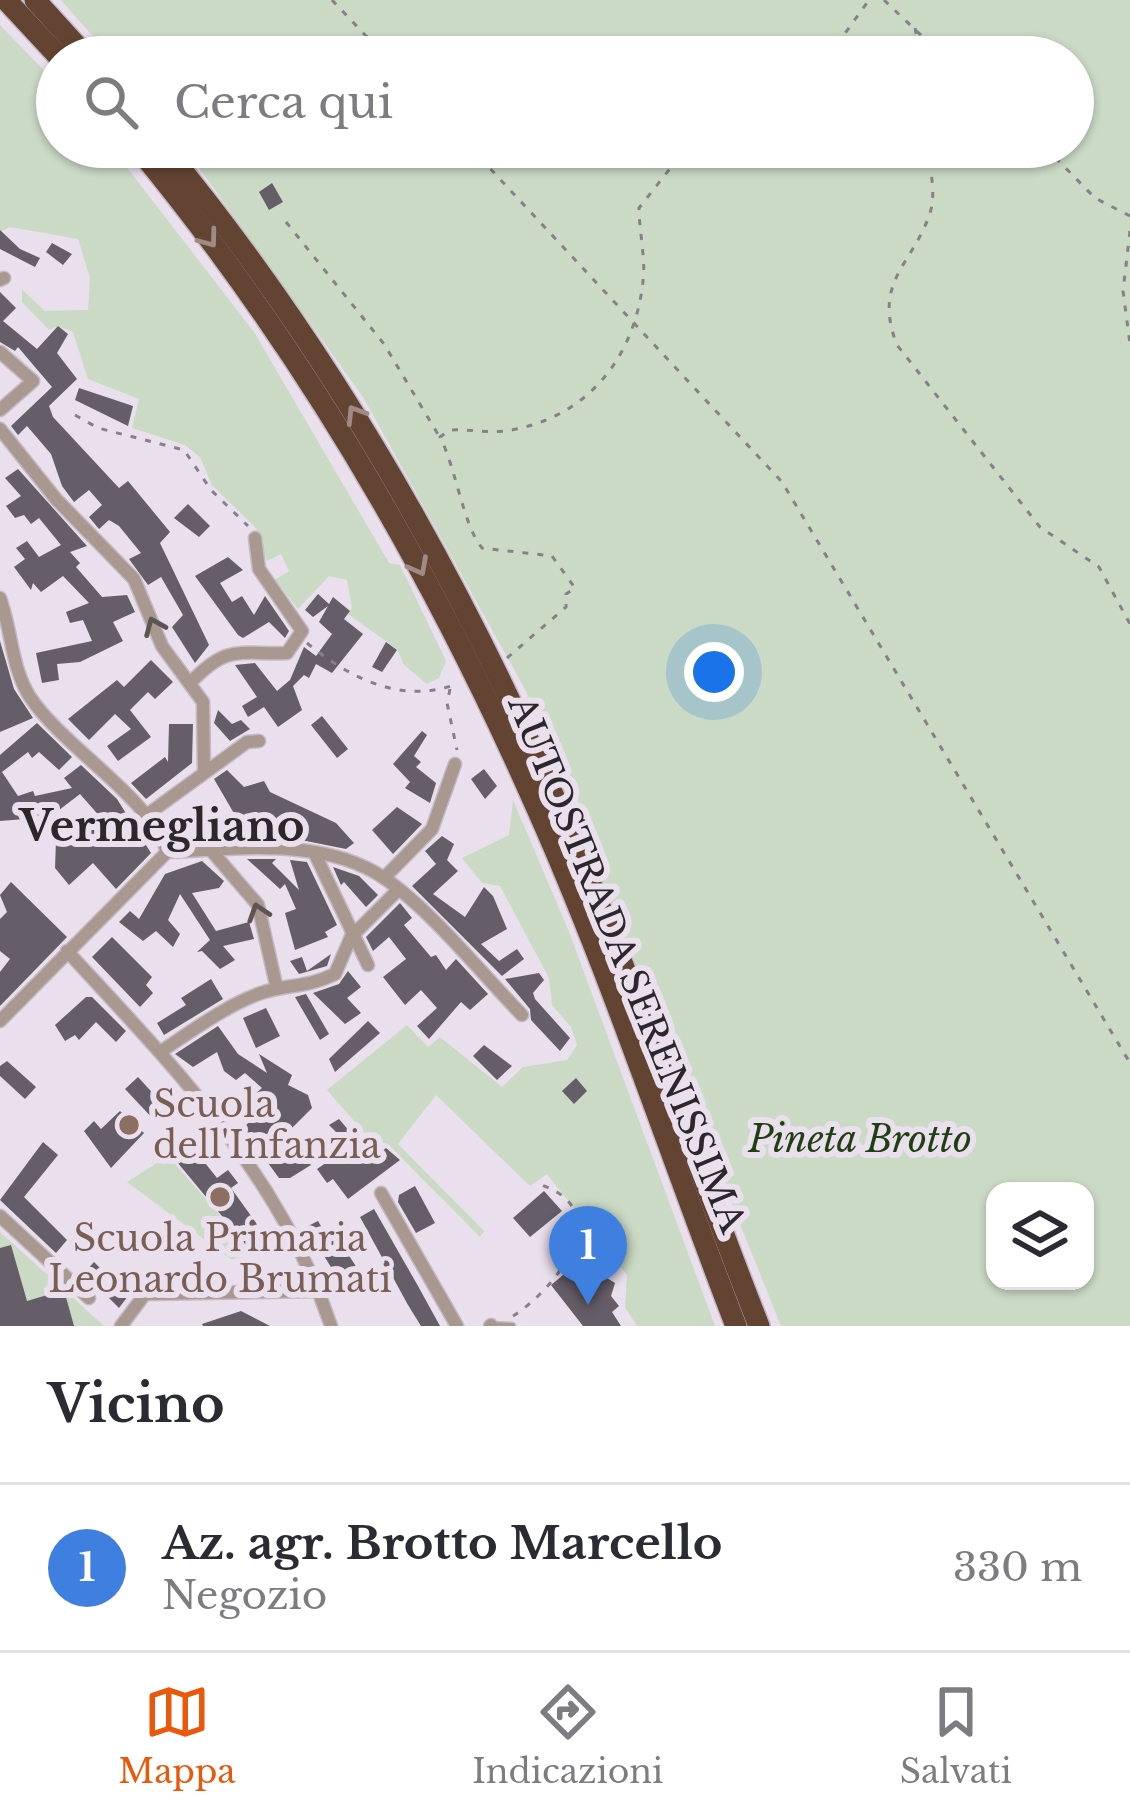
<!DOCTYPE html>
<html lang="it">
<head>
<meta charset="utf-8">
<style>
  :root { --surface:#fff; --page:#f2f2f3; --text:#2b2b33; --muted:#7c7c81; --line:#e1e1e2; --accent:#ea580c }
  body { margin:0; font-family:"Libre Baskerville",serif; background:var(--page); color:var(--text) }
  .controls { position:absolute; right:36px; bottom:36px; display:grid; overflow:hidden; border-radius:24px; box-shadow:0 3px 9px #0004 }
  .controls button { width:108px; height:108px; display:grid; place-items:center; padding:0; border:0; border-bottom:3px solid var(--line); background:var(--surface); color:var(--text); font:60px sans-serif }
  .you { position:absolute; left:714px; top:672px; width:42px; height:42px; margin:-30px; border:9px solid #fff; border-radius:50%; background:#1a73e8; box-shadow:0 0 0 18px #1a73e833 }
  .badge { display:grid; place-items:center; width:78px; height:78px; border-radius:50%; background:var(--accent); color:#fff; font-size:39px; font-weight:700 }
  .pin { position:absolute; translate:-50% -99px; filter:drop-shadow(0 3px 6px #0008) }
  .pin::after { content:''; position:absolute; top:63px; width:42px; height:36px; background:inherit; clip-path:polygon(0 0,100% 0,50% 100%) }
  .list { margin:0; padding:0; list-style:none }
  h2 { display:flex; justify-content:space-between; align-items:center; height:156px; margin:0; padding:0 48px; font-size:51px }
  h2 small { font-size:39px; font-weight:400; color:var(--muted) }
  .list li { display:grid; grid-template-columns:78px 1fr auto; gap:36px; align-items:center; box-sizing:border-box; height:168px; padding:0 48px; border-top:3px solid var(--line) }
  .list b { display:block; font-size:45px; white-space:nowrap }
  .list p { margin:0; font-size:39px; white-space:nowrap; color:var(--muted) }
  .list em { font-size:39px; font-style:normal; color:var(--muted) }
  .icon { flex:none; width:66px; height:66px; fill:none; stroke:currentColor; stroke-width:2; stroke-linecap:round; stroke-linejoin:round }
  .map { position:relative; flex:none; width:1130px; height:1326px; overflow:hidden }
  .search { position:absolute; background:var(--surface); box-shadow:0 3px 9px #0004; left:36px; right:36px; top:36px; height:132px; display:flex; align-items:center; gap:30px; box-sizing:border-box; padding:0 42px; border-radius:66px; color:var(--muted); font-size:45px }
  .sheet { height:324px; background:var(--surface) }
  nav { display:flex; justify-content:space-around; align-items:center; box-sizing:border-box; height:168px; border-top:3px solid var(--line); background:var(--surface); font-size:33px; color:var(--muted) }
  nav a { display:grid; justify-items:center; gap:6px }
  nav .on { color:var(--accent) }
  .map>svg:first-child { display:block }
</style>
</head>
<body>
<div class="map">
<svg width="1130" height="1326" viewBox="0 0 1130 1326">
  <rect width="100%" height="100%" fill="#eadfec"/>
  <g fill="#cadac5" fill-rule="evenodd">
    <path d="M61,0h1069v1326h-349l-255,-635 -163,-294 -179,-250h889v-90h-962zM995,1191h90v90h-90z"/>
    <path d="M0,25l57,59v63h54l143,185 135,231 11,2 46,96 -7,17 -12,6 -23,-19 -7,-16 -49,-35 4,-6 -5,-28 -18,-4 -31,33 -23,-29 14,-9 -8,-17 -14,7 -11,-33 -44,-43 -12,-28 -15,-12 -53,-17 7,-29 -51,-20 -15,-47 -15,-6 -9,4 -27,-28v-12l23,21 43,-1 2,-32 -12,-39 -68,-12 -10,5z"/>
    <path d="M513,800l56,132 146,394h-78l-12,-19 2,-32 -80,-101 -17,12 -94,-91 -38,49 86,87 -4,6 -92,-93 -17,-4 -44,-50 80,-65 21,22 12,-10 62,50 21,-20 44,-7 10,-15 -6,-18 -19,-22 -3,-27 -49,-92 -18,-3 -20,-25 47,-23z"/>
    <path d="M168,1156l83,95 -19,9 -105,-78z"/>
    <path d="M0,1232l104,94h-104z"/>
  </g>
  <g fill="#655d67">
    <path d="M272,183l11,19 -14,8 -10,-18z"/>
    <path d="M0,230l20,19 20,9 -5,9 -35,-18z"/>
    <path d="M52,243l20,11 -9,11 -17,-13z"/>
    <path d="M0,292l16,16 -13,13 34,28 21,-23 10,8 -11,19 20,26 -28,27 4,11 66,71 9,-7 42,51 -10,11 49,102 -14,18 -23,-36 11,-12 -22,-38 -13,8 -19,-26 12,-6 -22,-27 -10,-6 -10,9 -10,-12 13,-12 -13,-15 -15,12 -12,-16 -11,-32 -24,-28 -9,9 -7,-9 41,-39 -34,-40 -3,4 -15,-9z"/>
    <path d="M79,388l54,18 -5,20 -53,-26z"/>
    <path d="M18,469l69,77 -17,6 10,11 -4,4 26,30 25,-2 8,17 -22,10 10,19 -43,21 -23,2 2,16 -17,3 -6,-30 56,-12 -9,-21 -13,3 -4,-11 23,-9 -26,-27 -22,16 -8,-9 -2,7 -17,-23 11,-8 -9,-11 11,-7 12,16 22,-12 -22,-27 -8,6 -7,-9 -9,3 -9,-12 15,-10 -16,-18z"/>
    <path d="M188,504l22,22 -11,11 -25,-19z"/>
    <path d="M228,557l15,13 -23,13 12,19 10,-6 12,19 11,-19 24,35 -4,7 -16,-16 -26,16 -5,-3 -43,-59z"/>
    <path d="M318,594l11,10 4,-7 17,14 -6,8 19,15 -31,39 -16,-9 -7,14 -5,-3 -11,11 9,24 -24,17 -14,-20 -16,10 -6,-11 15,-9 -22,-32 20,-2 22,28 13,-11 14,-33 12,9 16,-22 -13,-12 9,-16 -15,11 -8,-7z"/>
    <path d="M0,641l14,48 19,29 -33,14z"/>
    <path d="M386,642l11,8 -15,22 -10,-5z"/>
    <path d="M151,660l22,22 -18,17 -7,-7 -18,18 21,27 -33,24 -11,-15 24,-17 -16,-15 -26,26 -21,-21 49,-39 7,7z"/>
    <path d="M218,710l14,14 9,-4 9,9 -20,12 -16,-18z"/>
    <path d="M322,716l26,33 -11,9 -26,-33z"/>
    <path d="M37,723l35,34 -13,13 -20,-18 -7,6 -4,-6 -26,20 16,24 15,-5 2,5 37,-8 -8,-10 17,-13 36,34 34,54 -35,36 -23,-26 -24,22 -14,-17 1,-28 14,-1 -2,-13 34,-7 -22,-25 -30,23 -50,4v-66z"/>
    <path d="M169,724h24l-1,39 -46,36 -15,-16 34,-26 3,5z"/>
    <path d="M422,731l5,4 -13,21 7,6 -5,5 20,16 -6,20 -25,-15 5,-6 -17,-18z"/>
    <path d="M484,769l13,17 -12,13 -14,-20z"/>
    <path d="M227,770l17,17 20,-6 6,11 66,31 18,20 -8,6 -50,-10 -9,-15 -23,14h-18v-21l-7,5 -25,-43z"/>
    <path d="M397,807l25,17 -29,30 -21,-24z"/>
    <path d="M442,836l12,8 -7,16 11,11 -25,23 32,23 19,-30 9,9 14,33 -26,15 18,17 18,-12 7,10 -22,17 -90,-90 24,-22 -11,-13z"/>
    <path d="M247,859h29l-4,4 27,27 -9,-30 17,2 30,63 -12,7 3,5 -33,13 -10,-37 11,-4 -11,-25 -5,5z"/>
    <path d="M202,861l22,20 -5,7 -27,5 24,38 33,-9 5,17 -31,7 12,14 -15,9 -18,-18 -5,1 13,-12 -30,-46 -12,26 12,14 -7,13 -17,-16 -13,10 -24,-19 11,-11 9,8 26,-45z"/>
    <path d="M333,867l26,9 19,19 -12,12 -22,-25 -3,3z"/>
    <path d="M11,882l56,55 -67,69v-34l10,-13 -10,-8v-32l7,-7 -7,-17z"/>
    <path d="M400,903l12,15 -8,7 27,32 5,-2 10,15 10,-11 32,35 -18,16 -9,-8 -32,37 -12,-13 20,-18 -16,-18 -16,15 -22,-28 23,-18 -17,-22 -16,14 -7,-14z"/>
    <path d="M112,937l40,40 -6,8 7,8 -13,14 -48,-50z"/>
    <path d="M331,954l-4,12 -28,8 -9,-13 12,-4 5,14z"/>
    <path d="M348,971l13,16 -14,11 14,15 -16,11 -32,-31 26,-9z"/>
    <path d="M539,973l5,7 -11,13 2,6 35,39 -10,13 -29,-31 -1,-11 -25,-30z"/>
    <path d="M211,979l12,20 -59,36 -7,-12 29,-18 -5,-7z"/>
    <path d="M306,994l23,40 -9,6 -25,-43z"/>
    <path d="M86,997h6l34,34 -10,11 -20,-20 -17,18 -4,-5 -10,6 -10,-16z"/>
    <path d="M266,1008l14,28 -24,12 -13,-30z"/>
    <path d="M368,1021l12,12 -45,39 -6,-13z"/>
    <path d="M218,1026l20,28 29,19 -8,-19 33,21 -4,10 20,10 4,13 -25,25 24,32 -21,13h-11l-36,-49 20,-24 -10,-9 9,-8 -17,-15 -9,7 -12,-9 -7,-19 -24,15 -18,-13z"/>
    <path d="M484,1045l28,21 -15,14 -24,-24z"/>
    <path d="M7,1061l29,26 -11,12 -25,-23v-10z"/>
    <path d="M138,1077l31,34 -13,11 -31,-33z"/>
    <path d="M576,1078l11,13 -13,13 -12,-13z"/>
    <path d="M120,1111l24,22 -33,35 -27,-37 10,-10 7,8z"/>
    <path d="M339,1119l34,40 13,-11 14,12 -52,39 -15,-20 -6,4 -10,-14 29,-20 2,-5 -19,-19z"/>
    <path d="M178,1139h8l31,39 11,-8 10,13 -7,5 33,46 -13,17 -79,-95 -3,-7z"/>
    <path d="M43,1142l15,13 -34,42 43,43 -11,13 -56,-53z"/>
    <path d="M415,1186l20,37 -19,10 -18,-31 1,-7z"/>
    <path d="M544,1191l18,20 -32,26 -17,-19z"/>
    <path d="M374,1209l44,77 22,40h-19l-13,-21 -48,-88z"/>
    <path d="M318,1221l10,17 7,-4 33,51 -19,11 -43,-69z"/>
    <path d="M11,1245l16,56 37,-11 10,36h-74v-78z"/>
    <path d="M597,1247l19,23 -9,8 8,5 -4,13 8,10 -7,6 9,14h-38l-32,-41z"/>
    <path d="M94,1262l34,34 -9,12 -35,-35z"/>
    <path d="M241,1311l29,15h-67l-1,-2z"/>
  </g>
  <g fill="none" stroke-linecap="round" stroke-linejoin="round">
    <defs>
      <path id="lane" d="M491,1325l21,1"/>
      <g id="street">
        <path d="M0,280l4,-2"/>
        <path d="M0,352l33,29 -33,29"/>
        <path d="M0,429l56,70 78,80 28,67 41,56 1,68"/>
        <path d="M0,598c12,33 11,69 30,99 34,51 119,99 137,155"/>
        <path d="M191,682c38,-39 48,-27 96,-29l15,-22 -43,-62 -4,-31"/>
        <path d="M144,817l103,-75 12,-1"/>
        <path d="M210,849l48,56 19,84"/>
        <path d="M167,852c69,-3 157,-15 217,26 45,30 99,97 138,137"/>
        <path d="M314,852l54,113"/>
        <path d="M384,878l48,-49 23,-65"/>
        <path d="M67,951c106,115 214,224 264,375"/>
        <path d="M0,1021l167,-169"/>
        <path d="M160,1052c32,-21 65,-46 101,-59 27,-9 45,-5 74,-19l16,-37 47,-47"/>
        <path d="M381,1193l76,133"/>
        <path d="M0,1216l89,82"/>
        <path d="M121,1326l24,-32 174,-3"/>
        <path d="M490,1326l1,-1"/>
      </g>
      <g id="highway">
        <path d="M6,0l53,57"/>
        <path d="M35,0l52,57"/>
        <path d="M137,147c161,195 289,413 392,644 79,174 138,357 207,535"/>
        <path d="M163,147c159,192 284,409 385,636 79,177 140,363 211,543"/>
      </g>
    </defs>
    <use href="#lane" stroke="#c4bac5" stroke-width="9"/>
    <use href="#street" stroke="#c4bac5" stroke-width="15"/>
    <use href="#highway" stroke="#c4bac5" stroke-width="24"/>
    <g stroke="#878088" stroke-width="3" stroke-dasharray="6 9" stroke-linecap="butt">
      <path d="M332,0l54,57"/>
      <path d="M884,0l60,57"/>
      <path d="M915,28l6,29"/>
      <path d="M828,57l41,-57"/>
      <path d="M470,147l312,335 348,581"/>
      <path d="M931,147c-3,22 6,45 -1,66 -17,52 -58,68 -33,132l143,182 59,40 31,57"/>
      <path d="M1045,147l50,51 35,18"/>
      <path d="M286,222l98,122 55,92"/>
      <path d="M1130,231l-7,60 7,53"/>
      <path d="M75,415l23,13 86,22 27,40 37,36"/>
      <path d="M307,643c41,34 93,61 147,42"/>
      <path d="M507,658l59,-51v-13l9,-6 -23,-32 -70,-8c-19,-23 -26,-80 -42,-111l10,-7c19,-1 37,3 55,1 80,-11 130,-72 138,-150 3,-19 -4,-52 -4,-73l48,-61"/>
      <path d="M450,689l-3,14 10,47"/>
      <path d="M513,1316c43,-27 106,-108 25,-132"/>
    </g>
    <use href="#lane" stroke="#a8988f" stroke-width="6"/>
    <use href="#street" stroke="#a8988f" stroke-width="12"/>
    <use href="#highway" stroke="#634432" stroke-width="21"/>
  </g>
  <defs><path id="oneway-chevron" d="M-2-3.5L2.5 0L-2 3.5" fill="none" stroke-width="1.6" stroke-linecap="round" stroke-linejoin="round" transform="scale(3)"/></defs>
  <g stroke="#a08a86">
    <use href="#oneway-chevron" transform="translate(209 239) rotate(53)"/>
    <use href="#oneway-chevron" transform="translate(355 414) rotate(-122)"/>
    <use href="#oneway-chevron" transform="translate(419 567) rotate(62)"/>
  </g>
  <g stroke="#5d5453">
    <use href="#oneway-chevron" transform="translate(154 626) rotate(-113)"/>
    <use href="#oneway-chevron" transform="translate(258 912) rotate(-108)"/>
  </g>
  <g fill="#8d6e63" stroke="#eadfec" stroke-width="4.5">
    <circle cx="129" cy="1125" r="12"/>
    <circle cx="220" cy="1197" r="12"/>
  </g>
  <g text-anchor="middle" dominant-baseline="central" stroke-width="12" stroke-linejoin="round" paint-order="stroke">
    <g font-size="36" fill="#2b272b" stroke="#eadfec">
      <text transform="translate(627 964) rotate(68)">AUTOSTRADA SERENISSIMA</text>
    </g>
    <g font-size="36" fill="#785e54" stroke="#eadfec" text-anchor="start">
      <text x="153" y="1104">Scuola<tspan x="153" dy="41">dell'Infanzia</tspan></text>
      <text x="220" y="1238" text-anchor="middle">Scuola Primaria<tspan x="220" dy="41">Leonardo Brumati</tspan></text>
    </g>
    <g font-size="36" font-style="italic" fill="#1f3f12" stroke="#eadfec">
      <text x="860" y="1139">Pineta Brotto</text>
    </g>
    <g font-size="42" font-weight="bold" fill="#2b272b" stroke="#eadfec">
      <text x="162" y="826">Vermegliano</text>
    </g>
  </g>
</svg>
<div class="controls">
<button><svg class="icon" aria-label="layers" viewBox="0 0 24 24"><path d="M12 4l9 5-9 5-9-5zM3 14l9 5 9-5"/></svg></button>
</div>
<div class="you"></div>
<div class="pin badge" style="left:588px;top:1305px;background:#3f7fe0">1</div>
<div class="search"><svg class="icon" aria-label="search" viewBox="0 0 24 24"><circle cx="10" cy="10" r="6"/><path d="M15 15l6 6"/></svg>Cerca qui</div>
</div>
<section class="sheet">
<h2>Vicino<small></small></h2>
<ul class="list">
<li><span class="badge" style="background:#3f7fe0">1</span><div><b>Az. agr. Brotto Marcello</b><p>Negozio</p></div><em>330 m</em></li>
</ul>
</section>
<nav>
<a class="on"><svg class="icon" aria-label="map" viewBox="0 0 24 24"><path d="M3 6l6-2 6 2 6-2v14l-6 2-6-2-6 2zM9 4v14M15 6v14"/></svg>Mappa</a>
<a><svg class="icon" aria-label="directions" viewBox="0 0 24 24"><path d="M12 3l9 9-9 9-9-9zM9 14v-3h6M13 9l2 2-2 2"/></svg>Indicazioni</a>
<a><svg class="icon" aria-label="saved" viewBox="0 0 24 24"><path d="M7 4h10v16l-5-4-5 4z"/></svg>Salvati</a>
</nav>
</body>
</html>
